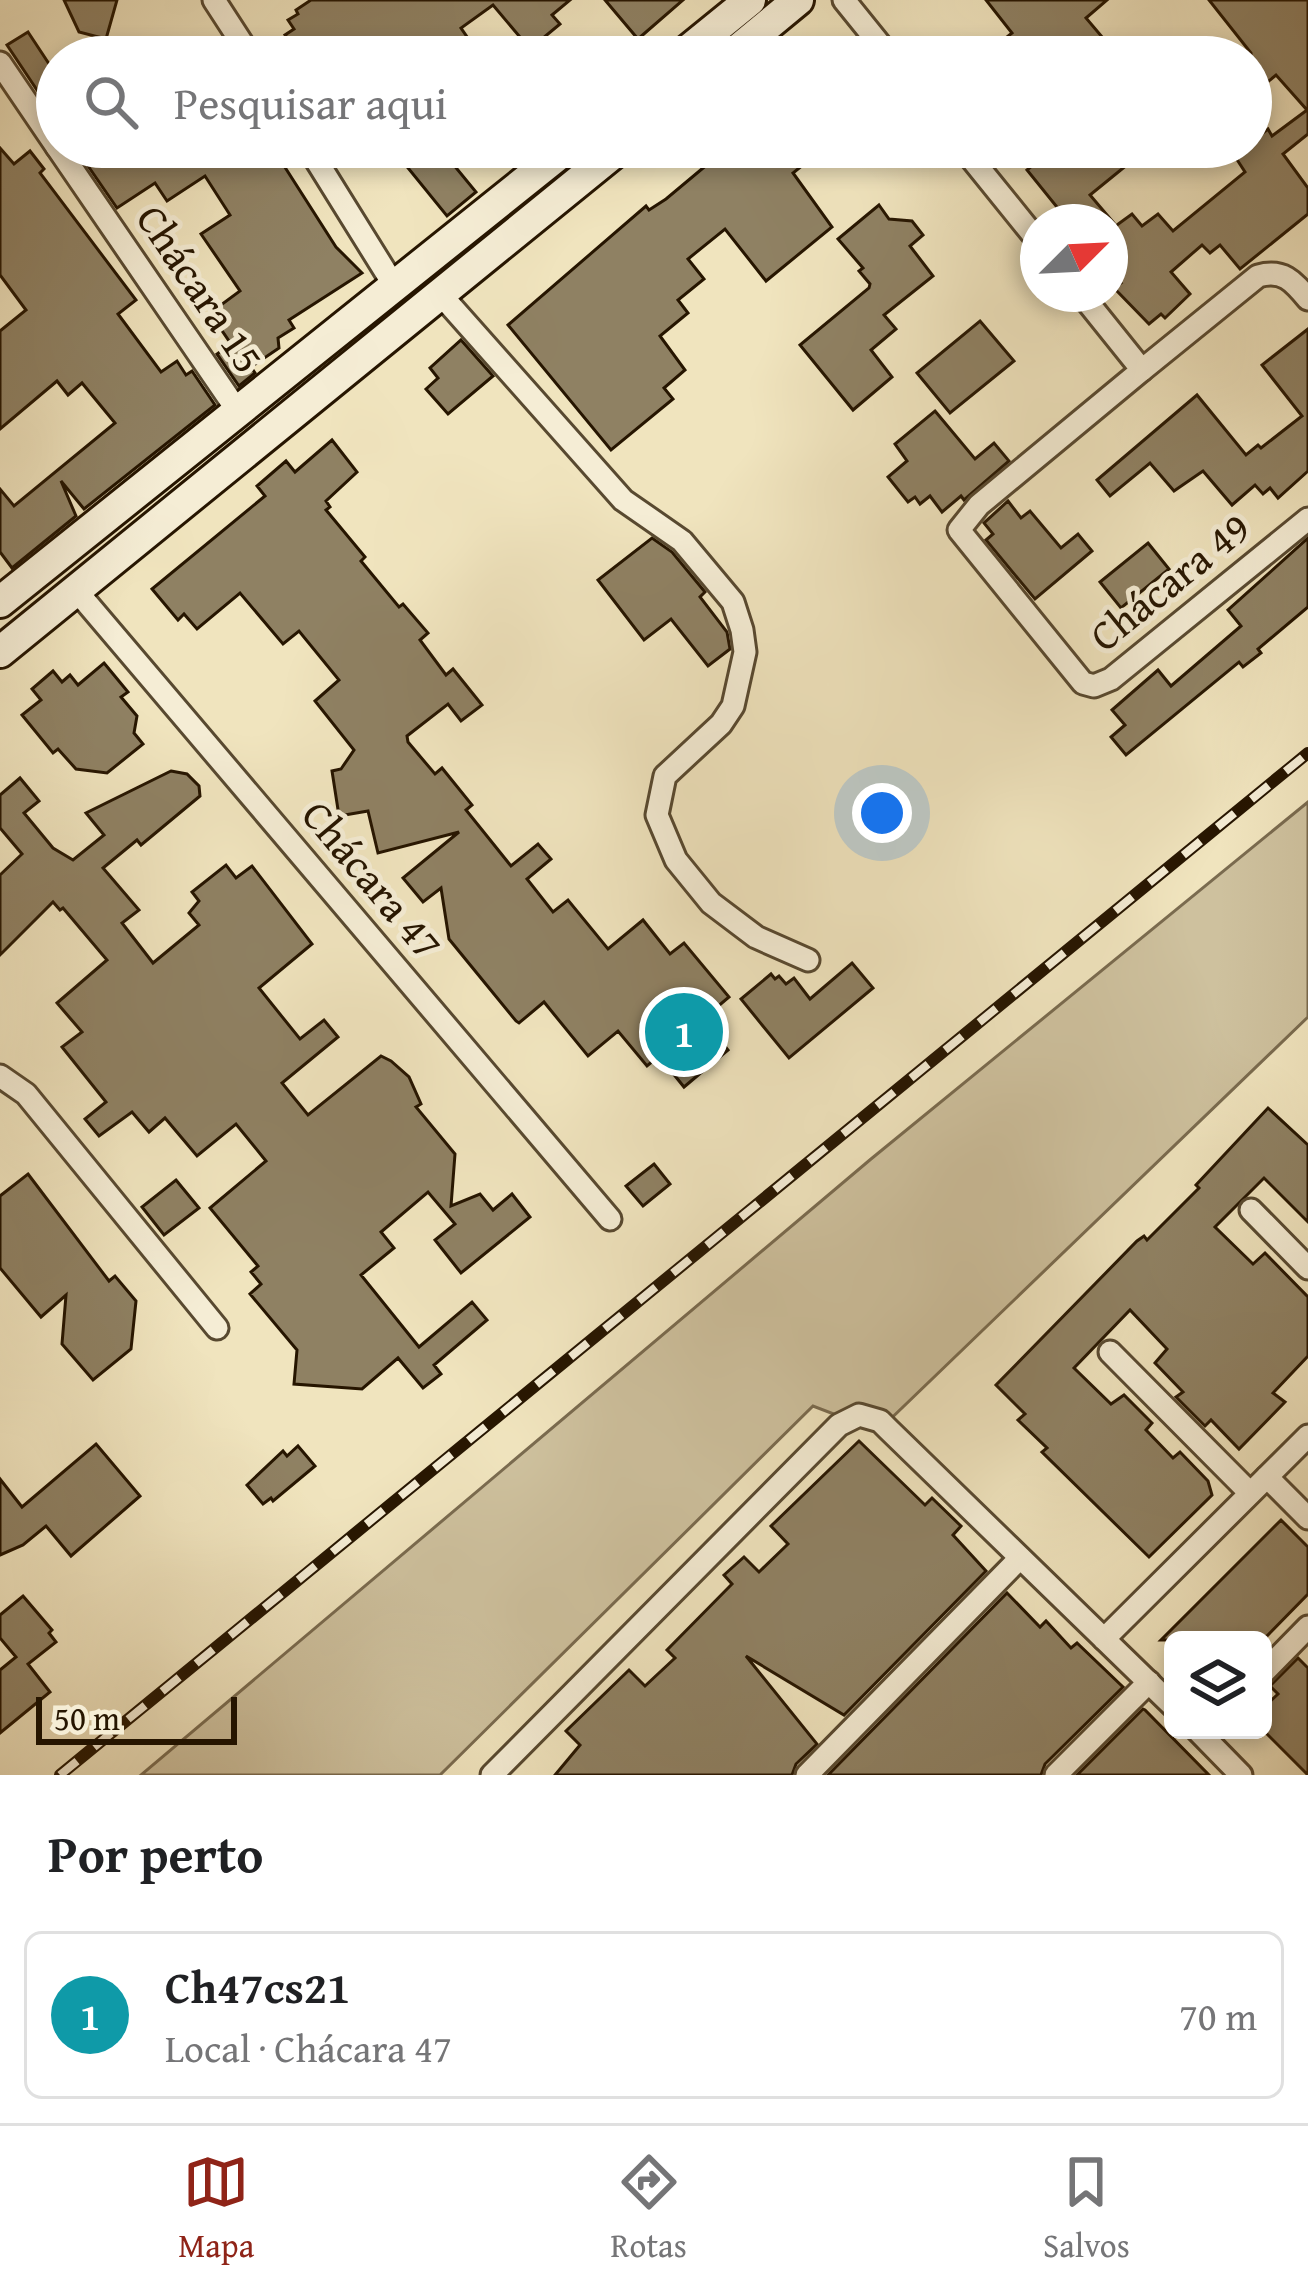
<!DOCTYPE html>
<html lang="pt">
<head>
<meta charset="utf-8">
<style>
  :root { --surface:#fff; --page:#f2f2f2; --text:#202124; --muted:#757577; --line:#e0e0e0; --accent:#8f2418 }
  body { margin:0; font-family:"Gentium Book Plus",serif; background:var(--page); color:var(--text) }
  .controls { position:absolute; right:36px; bottom:36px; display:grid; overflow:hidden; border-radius:18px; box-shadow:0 6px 18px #0003 }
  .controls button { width:108px; height:108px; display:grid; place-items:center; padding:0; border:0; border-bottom:3px solid var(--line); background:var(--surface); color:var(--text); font:60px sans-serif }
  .compass { position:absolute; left:1020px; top:204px; width:108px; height:108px; border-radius:50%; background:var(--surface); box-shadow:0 6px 18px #0003; rotate:66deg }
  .scale { position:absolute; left:36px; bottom:30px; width:201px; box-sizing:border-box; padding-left:12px; border:6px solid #261500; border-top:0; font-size:33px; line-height:42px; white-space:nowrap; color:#261500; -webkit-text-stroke:9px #f5edd5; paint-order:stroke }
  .you { position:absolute; left:882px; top:813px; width:42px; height:42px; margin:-30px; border:9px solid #fff; border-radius:50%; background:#1a73e8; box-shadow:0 0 0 18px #1a73e833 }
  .badge { display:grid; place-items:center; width:78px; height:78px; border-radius:50%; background:var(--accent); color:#fff; font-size:39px; font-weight:700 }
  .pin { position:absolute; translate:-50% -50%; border:6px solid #fff; box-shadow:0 3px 12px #0006 }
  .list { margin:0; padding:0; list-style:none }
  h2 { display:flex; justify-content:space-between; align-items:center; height:156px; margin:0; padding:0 48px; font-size:51px }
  h2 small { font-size:39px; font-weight:400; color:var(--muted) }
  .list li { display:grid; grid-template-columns:78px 1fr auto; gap:36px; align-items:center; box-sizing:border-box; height:168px; margin:0 24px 24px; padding:0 24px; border:3px solid var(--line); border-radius:18px }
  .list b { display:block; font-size:45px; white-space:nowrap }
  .list p { margin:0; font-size:39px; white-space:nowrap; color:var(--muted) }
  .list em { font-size:39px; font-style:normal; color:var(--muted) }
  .icon { flex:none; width:66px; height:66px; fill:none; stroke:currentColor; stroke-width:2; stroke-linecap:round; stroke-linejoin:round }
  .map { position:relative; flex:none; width:1308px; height:1775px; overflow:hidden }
  .search { position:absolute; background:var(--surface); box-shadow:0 6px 18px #0003; left:36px; right:36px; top:36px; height:132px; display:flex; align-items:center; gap:30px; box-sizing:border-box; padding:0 42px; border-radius:66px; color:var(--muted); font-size:45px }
  .sheet { height:348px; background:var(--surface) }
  nav { display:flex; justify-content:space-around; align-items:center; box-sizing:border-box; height:168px; border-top:3px solid var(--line); background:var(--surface); font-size:33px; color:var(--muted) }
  nav a { display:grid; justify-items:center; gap:6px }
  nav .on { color:var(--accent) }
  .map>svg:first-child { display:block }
</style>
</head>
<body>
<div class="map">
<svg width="1308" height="1775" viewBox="0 0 1308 1775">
  <rect width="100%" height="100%" fill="#f0e4be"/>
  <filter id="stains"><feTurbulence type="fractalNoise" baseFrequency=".00167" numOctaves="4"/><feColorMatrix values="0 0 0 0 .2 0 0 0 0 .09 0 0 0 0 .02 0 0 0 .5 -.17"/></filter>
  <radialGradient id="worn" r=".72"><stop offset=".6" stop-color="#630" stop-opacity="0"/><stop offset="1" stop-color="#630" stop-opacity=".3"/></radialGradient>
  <path fill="#cec19e" stroke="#7a6b4f" stroke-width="3" d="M1308,802v215l-430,414 -65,-25 -373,369h-299l730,-616z"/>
  <g fill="#8f8163" stroke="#261500" stroke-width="3">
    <path d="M64,0h53l-11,39 -27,-7z"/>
    <path d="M311,0h259l-18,15 8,9 -30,25 -37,-44 -32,23 20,29h-180l-16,-22 9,-6 -6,-9 10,-6 -2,-4z"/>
    <path d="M605,0h78l-45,39z"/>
    <path d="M986,0h121l-21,18 33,39h-137l30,-24z"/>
    <path d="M1209,0h99v134l-25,20 25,34v26l-68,55 -20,-24 -10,8 -8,-8 -31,27 19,22 -25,24 -4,-4 -12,10 -35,-36 7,-5 -11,-13v-40l22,-16 10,12 16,-12 15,17 72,-59 -11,-17 17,-8v-5l17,-13 4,7 35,-26 -31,-35 -25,21v-43z"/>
    <path d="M28,32l29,44v44l-50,-75z"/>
    <path d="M75,147h197l64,100 26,26 -73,47 5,8 -16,10 1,10 -28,19 4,6 -16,13 -22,-32 14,-10 -21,-31 30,-22 -39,-57 29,-19 -25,-39 -38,25 -12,-18 -38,25z"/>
    <path d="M391,147h48l37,45 -29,24z"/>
    <path d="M705,147h120l-32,26 39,54 -66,54 -41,-52 -37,30 16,20 -26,21 10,13 -28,23 25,34 -21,18 9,11 -62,51 -103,-125 138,-119 3,4 17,-11 49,-41z"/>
    <path d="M1054,147h95l-59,48 23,27h-44l-42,-52z"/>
    <path d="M0,148l14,16 16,-13 14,18 -4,4 96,127 -18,14 43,58 16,-11 9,14 6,-4 23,34 -131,104 -23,-28 15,35 -64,52 -12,-16v-63l14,17 101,-83 -33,-40 -14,12 -11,-14 -57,48v-98l26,-21 -26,-35z"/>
    <path d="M879,205l10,14 23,2 11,14 -13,11 23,30 -49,39 12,14 -25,21 21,27 -39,33 -53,-65 69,-57 1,-4 -11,-13 4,-3 -25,-29z"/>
    <path d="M980,321l34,40 -64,52 -33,-40z"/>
    <path d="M1308,329v142l-30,27 -8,-10 -7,6 -8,-9 -23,20 -29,-34 -29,20 -24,-28 -40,33 -13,-16 100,-85 49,60 12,-10 3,3 41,-32 -40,-51z"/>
    <path d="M461,340l32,36 -45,38 -22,-25 12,-11 -8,-10z"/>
    <path d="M935,411l40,48 19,-16 15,18 -45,39 -3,-4 -19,16 -12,-16 -10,8 -5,-7 -7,5 -20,-25 19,-16 -12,-17z"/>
    <path d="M332,440l25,32 -31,29 4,6 -4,3 39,47 -4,4 38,46 4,-3 25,29 -8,7 26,35 7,-6 29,36 -21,16 -13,-17 -41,32 1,6 27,32 7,-6 30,37 -6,5 45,56 27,-22 13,15 -24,20 26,33 15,-12 40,49 35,-29 27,34 14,-11 45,54 -26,22 25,31 -44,37 -25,-31 -12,10 -29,-35 -30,25 -44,-54 -25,21 -3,-2 -67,-82 -8,-51 -18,14 -20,-24 56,-46 -81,21 -10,-42 -29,5 -7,-45 9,-2 13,-19 -39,-49 24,-21 -40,-49 -16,13 -43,-51 -43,36 -13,-15 -6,6 -26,-31 113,-93 -8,-10 29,-25 9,11z"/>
    <path d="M1008,501l13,17 9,-7 31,37 17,-14 14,17 -57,48 -49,-59 7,-6 -9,-11z"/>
    <path d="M652,538l20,14 33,40 -5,5 27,35 3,17 -22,17 -37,-47 -27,21 -46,-60z"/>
    <path d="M1308,538v69l-50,42 3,4 -18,14 -4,-5 -113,93 -15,-18 14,-12 -13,-15 46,-40 13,16 70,-60 -13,-16z"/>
    <path d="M1148,543l21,26 -48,39 -21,-26z"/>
    <path d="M104,663l24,29 -7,5 16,19 -3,17 9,11 -36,29 -31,-4 -18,-20 -5,4 -31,-38 19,-15 -9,-11 21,-18 9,11 8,-7 8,10z"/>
    <path d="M171,771l16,3 12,12 1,10 -59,49 -4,-5 -34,28 36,42 -17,13 31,40 46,-38 -10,-12 10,-12 -7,-9 34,-27 10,13 16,-12 60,78 -53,44 41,51 24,-19 14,17 -56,46 26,32 73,-59 10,5 18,16 12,27 -5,3 39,47 -4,52 29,-12 13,16 19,-16 18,23 -69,56 -26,-33 20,-16 -27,-32 -47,40 13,16 -33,27 58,72 53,-45 15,18 -53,45 7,9 -18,14 -25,-30 -36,31 -68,-5 3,-34 -47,-56 11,-10 -10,-12 7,-6 -48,-58 56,-47 -30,-37 -39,32 -32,-38 -16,14 -17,-20 -33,24 -14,-17 21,-17 -44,-55 20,-15 -25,-29 50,-43 -44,-52 -3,2 -7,-8 -53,53v-80l22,-21 -22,-26v-33l20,-17 19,23 -15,12 29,35 20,12 31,-25 -18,-22z"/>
    <path d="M852,963l21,25 -84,70 -48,-59 30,-25 4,5 4,-3 7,8 8,-6 16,21z"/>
    <path d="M1268,1108l40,37v77l-44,-44 -49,49 38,37 12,-11 43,44v59l-35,37 12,9 -46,47 -28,-29 -6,6 -29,-29 7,-5 -28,-29 12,-14 -37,-39 -56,58 37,36 13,-9 28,28 -6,7 27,28 7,-6 28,29 4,14 -63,62 -107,-105 5,-4 -29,-28 7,-6 -29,-29 141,-144 7,-5 3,4 52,-52 -3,-3z"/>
    <path d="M654,1164l16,20 -27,22 -17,-20z"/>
    <path d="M28,1174l81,107 6,-5 21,25 -5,48 -38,31 -31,-36 4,-49 -25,22 -41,-49v-72z"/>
    <path d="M176,1180l23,28 -35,27 -22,-28z"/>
    <path d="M859,1441l66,64 7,-7 29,28 -8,9 33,36 -142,144 -98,-59 71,88 -21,20 -4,11h-237l25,-30 -14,-14 63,-61 16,16 30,-28 -8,-8 65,-66 -8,-9 20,-18 15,15 29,-28 -17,-18z"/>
    <path d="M96,1444l44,52 -69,60 -25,-30 -23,19 -23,10v-76l22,28z"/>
    <path d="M298,1446l17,20 -42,35 -2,-3 -8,6 -16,-19 36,-34 4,5z"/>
    <path d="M1281,1520l27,27v47l-45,46h-102z"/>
    <path d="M1007,1593l33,34 6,-6 25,27 6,-5 46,44 -78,77 -4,11h-213z"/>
    <path d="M23,1596l29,34 -3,3 7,9 -28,22 22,28 -50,41v-63l16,-13 -16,-19v-23z"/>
    <path d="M1298,1658l10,10v107l-45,-45v-22l15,-14 -8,-8z"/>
    <path d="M1143,1709l2,1 64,65h-132z"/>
  </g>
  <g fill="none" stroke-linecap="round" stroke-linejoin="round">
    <defs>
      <g id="minor">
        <path d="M214,0l37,57"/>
        <path d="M844,0l46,57"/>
        <path d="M0,63l57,84"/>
        <path d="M57,147l182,266"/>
        <path d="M308,147l87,140"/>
        <path d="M962,147l76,94"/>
        <path d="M1081,294l61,76 -163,135 -20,25 124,153 11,3 17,-7 197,-160"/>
        <path d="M442,296l181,204 59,41 51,61 9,28 3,22 -12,54 -12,18 -56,52 -8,39 19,45 35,43 45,34 52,23"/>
        <path d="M1142,370l116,-94c25,-7 35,5 50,23"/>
        <path d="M75,589l535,630"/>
        <path d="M0,1076l26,18 191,234"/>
        <path d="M1251,1210l57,58"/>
        <path d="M1110,1352l140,141"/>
        <path d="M1267,1477l41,41"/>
        <path d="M1104,1639l204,-203"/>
        <path d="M1263,1673l45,-46"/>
        <path d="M1197,1730l44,45"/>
        <path d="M492,1775l347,-350 20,-10 21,6 8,8 285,277"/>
        <path d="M807,1775l213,-217"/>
        <path d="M1056,1775l93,-93"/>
      </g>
      <g id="secondary">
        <path d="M680,57l70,-57"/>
        <path d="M729,57l69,-57"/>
        <path d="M0,602l568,-455"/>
        <path d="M0,652l621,-505"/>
      </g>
    </defs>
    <use href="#minor" stroke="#584930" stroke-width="27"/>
    <use href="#secondary" stroke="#261500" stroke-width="36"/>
    <use href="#minor" stroke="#f5edd5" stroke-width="21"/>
    <use href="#secondary" stroke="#f5edd5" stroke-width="30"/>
    <defs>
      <path id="rail" d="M60,1775l1248,-1022"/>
    </defs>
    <use href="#rail" stroke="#261500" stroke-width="12"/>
    <use href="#rail" stroke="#f5edd5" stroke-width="8" stroke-dasharray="22" stroke-linecap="butt"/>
  </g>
  <g text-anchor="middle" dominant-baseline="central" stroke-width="10" stroke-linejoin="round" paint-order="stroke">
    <g font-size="42" fill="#261500" stroke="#f5edd5">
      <text transform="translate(201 288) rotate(56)">Chácara 15</text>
      <text transform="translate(1169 581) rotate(-39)">Chácara 49</text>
      <text transform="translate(373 879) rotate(50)">Chácara 47</text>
    </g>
  </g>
  <rect width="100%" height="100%" filter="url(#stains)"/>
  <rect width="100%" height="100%" fill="url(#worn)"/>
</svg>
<div class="controls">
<button><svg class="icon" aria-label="layers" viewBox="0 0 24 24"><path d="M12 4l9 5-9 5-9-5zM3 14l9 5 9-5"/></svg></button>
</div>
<svg class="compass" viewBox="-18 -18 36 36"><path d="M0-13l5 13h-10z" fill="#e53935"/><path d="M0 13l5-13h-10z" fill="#757577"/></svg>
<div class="scale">50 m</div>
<div class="you"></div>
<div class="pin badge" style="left:684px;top:1032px;background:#0f9aa8">1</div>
<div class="search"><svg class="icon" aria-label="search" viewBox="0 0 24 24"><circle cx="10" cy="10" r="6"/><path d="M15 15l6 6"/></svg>Pesquisar aqui</div>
</div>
<section class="sheet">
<h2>Por perto<small></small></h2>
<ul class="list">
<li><span class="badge" style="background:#0f9aa8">1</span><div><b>Ch47cs21</b><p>Local · Chácara 47</p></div><em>70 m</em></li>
</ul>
</section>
<nav>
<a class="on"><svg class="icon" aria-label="map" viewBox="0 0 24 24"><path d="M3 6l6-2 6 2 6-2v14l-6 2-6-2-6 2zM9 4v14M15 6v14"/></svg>Mapa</a>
<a><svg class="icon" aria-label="directions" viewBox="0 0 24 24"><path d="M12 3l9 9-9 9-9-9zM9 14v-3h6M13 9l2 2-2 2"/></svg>Rotas</a>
<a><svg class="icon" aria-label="saved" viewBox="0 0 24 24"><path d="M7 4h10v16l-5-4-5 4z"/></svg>Salvos</a>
</nav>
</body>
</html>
